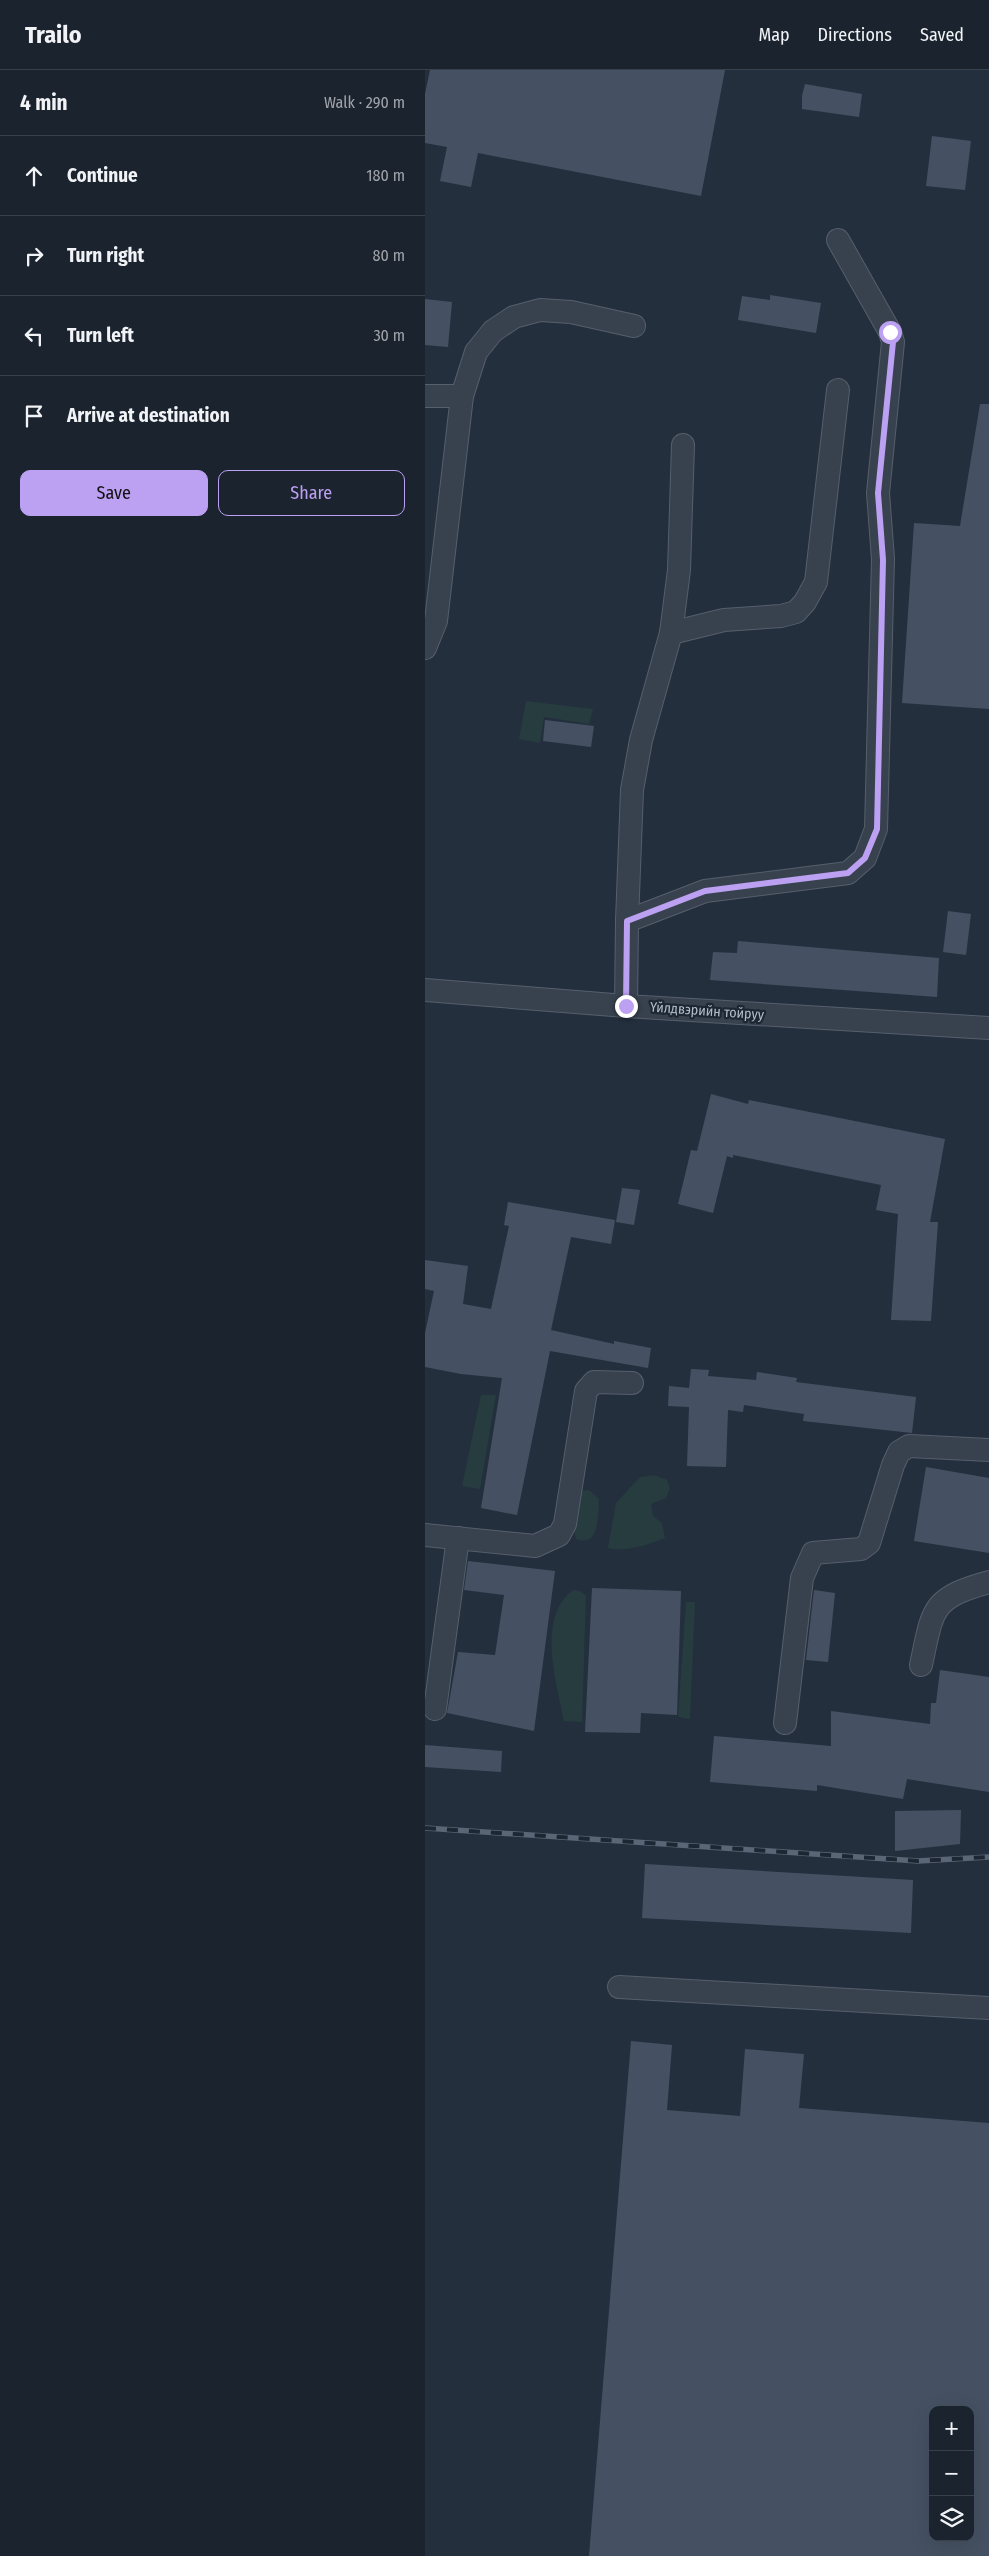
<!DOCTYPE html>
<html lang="en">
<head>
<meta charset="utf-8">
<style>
  :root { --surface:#1b232e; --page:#282f3a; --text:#f1f3f6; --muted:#a0a4aa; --line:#39404a; --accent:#bca0f2 }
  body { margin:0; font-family:"Fira Sans Condensed",sans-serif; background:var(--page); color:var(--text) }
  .controls { position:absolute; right:15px; bottom:15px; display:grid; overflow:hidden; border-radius:10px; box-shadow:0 5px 20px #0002 }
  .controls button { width:45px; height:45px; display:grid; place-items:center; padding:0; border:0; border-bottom:1px solid var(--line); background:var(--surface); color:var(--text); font:25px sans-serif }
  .stop { position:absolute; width:15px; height:15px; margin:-11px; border:4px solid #bca0f2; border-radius:50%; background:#fff }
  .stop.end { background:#bca0f2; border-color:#fff; box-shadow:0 1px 5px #0008 }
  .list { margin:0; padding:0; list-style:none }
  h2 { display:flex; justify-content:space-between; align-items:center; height:65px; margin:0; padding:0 20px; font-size:21px }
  h2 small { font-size:16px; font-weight:400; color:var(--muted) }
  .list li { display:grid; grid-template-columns:32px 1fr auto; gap:15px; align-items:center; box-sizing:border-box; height:80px; padding:0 20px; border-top:1px solid var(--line) }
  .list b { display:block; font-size:19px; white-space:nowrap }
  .list em { font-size:16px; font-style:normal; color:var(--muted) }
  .actions { display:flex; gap:10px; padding:15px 20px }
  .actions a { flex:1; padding:11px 0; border:1px solid var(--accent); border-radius:10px; text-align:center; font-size:18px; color:var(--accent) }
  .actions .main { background:var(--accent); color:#111 }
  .icon { flex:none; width:28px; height:28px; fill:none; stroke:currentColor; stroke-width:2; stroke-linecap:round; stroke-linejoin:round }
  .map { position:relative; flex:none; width:564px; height:2486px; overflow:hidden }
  header { display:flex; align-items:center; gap:30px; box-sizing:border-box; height:70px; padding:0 25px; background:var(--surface); border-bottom:1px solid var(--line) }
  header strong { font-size:24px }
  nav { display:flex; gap:28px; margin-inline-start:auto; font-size:18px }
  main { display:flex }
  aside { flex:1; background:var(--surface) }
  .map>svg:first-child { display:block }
</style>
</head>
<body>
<header>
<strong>Trailo</strong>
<nav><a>Map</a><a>Directions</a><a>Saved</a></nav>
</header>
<main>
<aside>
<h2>4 min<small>Walk · 290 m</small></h2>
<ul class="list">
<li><svg class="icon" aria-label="ahead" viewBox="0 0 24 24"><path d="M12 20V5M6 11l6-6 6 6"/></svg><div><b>Continue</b></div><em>180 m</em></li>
<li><svg class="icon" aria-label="right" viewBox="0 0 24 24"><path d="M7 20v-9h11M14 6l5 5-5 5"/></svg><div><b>Turn right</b></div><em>80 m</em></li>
<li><svg class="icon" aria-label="left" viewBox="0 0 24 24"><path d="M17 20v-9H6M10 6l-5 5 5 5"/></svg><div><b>Turn left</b></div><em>30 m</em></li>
<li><svg class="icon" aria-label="arrive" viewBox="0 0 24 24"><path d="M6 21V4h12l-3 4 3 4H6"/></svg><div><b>Arrive at destination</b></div></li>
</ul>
<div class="actions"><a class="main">Save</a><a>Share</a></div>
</aside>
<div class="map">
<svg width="564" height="2486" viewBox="0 0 564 2486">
  <rect width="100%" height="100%" fill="#242f3e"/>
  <g fill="#263c3f">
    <path d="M101,631l67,8 -4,15 -45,-7 -4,26 -21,-4z"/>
    <path d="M56,1325h15l-16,94 -18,-3z"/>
    <path d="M229,1405l13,5 3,8 -4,10 -15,6 2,12 9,7 3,15c-18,7 -37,14 -57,10l8,-45 24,-26z"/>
    <path d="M164,1420l10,9c-1,15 1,49 -23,40l-8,-35 7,-12z"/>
    <path d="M148,1520l7,1 6,5 -4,126 -18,-1c-7,-38 -28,-103 9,-131z"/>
    <path d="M261,1532h9l-5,117 -12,-2z"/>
  </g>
  <g fill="#455162" fill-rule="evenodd">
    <path d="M5,0h295l-24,126 -223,-43 -7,34 -31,-6 7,-34 -22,-4v-49z"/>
    <path d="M380,14l57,10 -3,23 -57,-8v-13z"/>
    <path d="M507,66l39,5 -6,49 -39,-4z"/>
    <path d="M345,225l51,8 -5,30 -78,-13 4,-24 28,4z"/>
    <path d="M0,229l27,3 -4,45 -23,-2z"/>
    <path d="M555,334h9v305l-87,-6 12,-180 46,3z"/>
    <path d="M120,650l49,6 -3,21 -48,-6z"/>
    <path d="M523,841l23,3 -5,41 -23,-3z"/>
    <path d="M313,871l201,17 -2,39 -227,-17 3,-28 24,1z"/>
    <path d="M286,1024l37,10 1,-4 196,39 -15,83h8l-7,99 -40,-1 7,-106 -22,-4 5,-25 -148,-30v3l-6,-2 -14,57 -35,-9 13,-54 6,1z"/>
    <path d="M197,1118l18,2 -6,35 -18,-3z"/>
    <path d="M83,1132l107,18 -4,24 -40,-7 -20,93 63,14v-3l37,7 -3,20 -98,-17 -33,164 -36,-7 21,-130 -41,-4 -36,-7v-34l9,-42 -9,-2v-29l43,6 -5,38 28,5 18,-83 -5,-1z"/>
    <path d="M266,1299l18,1 -1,6 48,4 1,-8 40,6 -1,4 120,15 -4,36 -109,-12 1,-7 -60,-9 -1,7 -15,-2 -2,57 -39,-1 2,-59 -21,-1 1,-20 20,2z"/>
    <path d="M501,1397l63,11v75l-75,-12z"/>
    <path d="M43,1491l87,10 -21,160 -87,-18 11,-61 37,3 9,-60 -40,-5z"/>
    <path d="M167,1518l89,3 -4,124 -36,-2 -1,20 -55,-1z"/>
    <path d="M389,1520l21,3 -7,69 -22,-2z"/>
    <path d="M515,1600l49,7v115l-82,-13 -4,20 -86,-14v6l-107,-9 4,-46 117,10v-35l99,13 1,-21h5z"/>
    <path d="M0,1675l77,6 -1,21 -76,-5z"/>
    <path d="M536,1740l-1,34 -65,7v-40z"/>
    <path d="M220,1794l268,16 -2,53 -269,-15z"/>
    <path d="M206,1971l41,4 -5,65 73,6 5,-67 59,5 -5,54 190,15v433h-400zM508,2340h37v127h-37z"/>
  </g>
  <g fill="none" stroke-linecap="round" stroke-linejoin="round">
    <defs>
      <g id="minor">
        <path d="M0,326h37"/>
        <path d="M246,563l53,-13 57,-4 15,-4 9,-10 11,-20 22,-192"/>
        <path d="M0,578l11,-27 26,-225 14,-44 17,-21 21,-14 26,-7 31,2 63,14"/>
        <path d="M202,851l5,-131 9,-50 30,-107 8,-63 4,-125"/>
        <path d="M0,920l201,16 363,22"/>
        <path d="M201,936l1,-85 78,-30 143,-18 17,-15 11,-29 7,-270 -5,-66 15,-151 -3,-10 -52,-92"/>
        <path d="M0,1465l110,11 24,-11 6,-11 21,-133 8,-9 38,1"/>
        <path d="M496,1595c12,-55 9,-67 68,-83"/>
        <path d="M10,1639l23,-171"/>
        <path d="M360,1653l17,-145 11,-25 48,-4 8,-6 24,-78 6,-13 10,-6 80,4"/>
        <path d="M194,1917l370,21"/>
      </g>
    </defs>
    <use href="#minor" stroke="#565f6c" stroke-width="24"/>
    <use href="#minor" stroke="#38414e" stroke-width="22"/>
    <defs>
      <path id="rail" d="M0,1758l493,33 71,-4"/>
    </defs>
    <use href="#rail" stroke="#5a6575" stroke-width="5.5"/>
    <use href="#rail" stroke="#1d2633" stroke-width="4" stroke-dasharray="11" stroke-linecap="butt"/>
  </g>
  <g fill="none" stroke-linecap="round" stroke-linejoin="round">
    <path stroke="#bca0f2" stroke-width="6" d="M201,936l1,-85 78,-30 143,-18 17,-15 12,-29 6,-269 -5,-67 15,-151 -3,-10"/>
  </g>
  <g text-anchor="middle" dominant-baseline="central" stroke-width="4.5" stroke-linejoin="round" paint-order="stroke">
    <g font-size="14" fill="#b4bcc9" stroke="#1d2633">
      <text transform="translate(282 941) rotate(4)">Үйлдвэрийн тойруу</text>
    </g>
  </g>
</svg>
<div class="controls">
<button>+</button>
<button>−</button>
<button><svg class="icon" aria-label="layers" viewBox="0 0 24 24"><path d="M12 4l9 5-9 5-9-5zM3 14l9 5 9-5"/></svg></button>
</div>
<div class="stop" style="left:465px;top:262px"></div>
<div class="stop end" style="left:201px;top:936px"></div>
</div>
</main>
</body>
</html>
